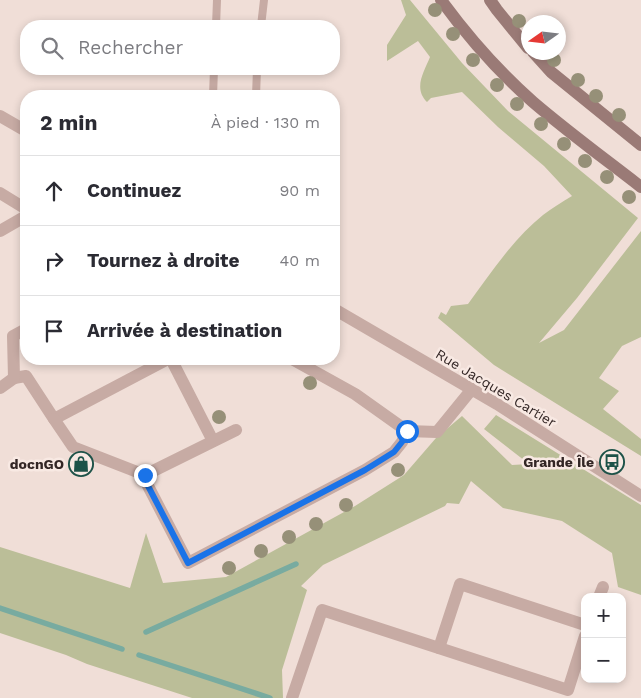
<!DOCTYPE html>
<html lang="fr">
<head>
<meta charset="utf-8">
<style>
  :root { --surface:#fff; --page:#f7f7f7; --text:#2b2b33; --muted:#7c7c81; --line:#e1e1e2 }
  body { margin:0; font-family:"Work Sans",sans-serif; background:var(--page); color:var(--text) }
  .controls { position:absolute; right:15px; bottom:15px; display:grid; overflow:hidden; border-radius:10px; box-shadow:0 2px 8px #0003 }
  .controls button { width:45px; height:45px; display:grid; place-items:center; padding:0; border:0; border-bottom:1px solid var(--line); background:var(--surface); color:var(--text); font:25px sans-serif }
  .compass { position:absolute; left:521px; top:15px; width:45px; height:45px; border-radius:50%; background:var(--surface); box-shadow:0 2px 8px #0003; rotate:256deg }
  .stop { position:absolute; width:15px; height:15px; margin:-11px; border:4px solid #1a73e8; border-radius:50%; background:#fff }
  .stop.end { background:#1a73e8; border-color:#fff; box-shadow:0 1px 5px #0008 }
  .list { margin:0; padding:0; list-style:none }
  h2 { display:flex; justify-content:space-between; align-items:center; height:65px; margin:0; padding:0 20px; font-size:21px }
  h2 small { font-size:16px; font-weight:400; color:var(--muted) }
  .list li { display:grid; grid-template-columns:32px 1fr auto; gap:15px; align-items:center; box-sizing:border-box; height:70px; padding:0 20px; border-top:1px solid var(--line) }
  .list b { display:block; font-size:19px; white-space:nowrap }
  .list em { font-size:16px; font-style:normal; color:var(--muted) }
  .icon { flex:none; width:28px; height:28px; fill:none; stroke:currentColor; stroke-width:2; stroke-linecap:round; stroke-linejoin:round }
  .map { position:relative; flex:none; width:641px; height:698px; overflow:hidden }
  .search { position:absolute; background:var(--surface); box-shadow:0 2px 8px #0003; left:20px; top:20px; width:320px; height:55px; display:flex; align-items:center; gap:12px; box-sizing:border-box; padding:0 18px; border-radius:20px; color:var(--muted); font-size:19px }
  .panel { position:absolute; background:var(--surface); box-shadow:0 2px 8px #0003; left:20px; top:90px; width:320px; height:275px; border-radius:20px }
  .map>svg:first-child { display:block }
</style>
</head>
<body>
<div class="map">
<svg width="641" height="698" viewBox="0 0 641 698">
  <rect width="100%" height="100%" fill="#f0ded7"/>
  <g fill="#bbbe98">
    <path d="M401,0h9l52,63 46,48 130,107 -61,80 -38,45 25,-13 77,-99v106l-19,9 -23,32 20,13 -16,18 38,30v17l-147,-91 -56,-47 3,-6 5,3 5,-9 17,-2c22,-30 46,-66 75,-89 9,-7 19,-13 29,-19l-28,-30 -46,-39 -36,-35 -31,6 -4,4c-14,-14 -3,-30 3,-45l-12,-16 -31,20v-16l19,-30z"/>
    <path d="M496,415l145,90v90l-23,-8 -6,-34 -50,-32 -59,-13 -32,-27 -12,23 -12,-1 -2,3 -122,59 -22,21 6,4 -25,80 1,28h-91l-105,-34 -21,-9 -66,-22v-86l130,41 16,-55 17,50 63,-6 129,-71 49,-31 32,-37 26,-22 50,49 17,-1 -45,-35z"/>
  </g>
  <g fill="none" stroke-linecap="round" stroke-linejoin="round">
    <g stroke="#78aba0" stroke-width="5.5">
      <path d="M0,608l122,41"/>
      <path d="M146,632l150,-68"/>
      <path d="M139,655l131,43"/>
    </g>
    <g stroke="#c7aba4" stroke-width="8">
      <path d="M216,26l1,-26"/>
      <path d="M261,26l3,-26"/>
      <path d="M213,96l1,-27"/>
      <path d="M256,96l1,-27"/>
    </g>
    <g stroke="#c7aba4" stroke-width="12">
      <path d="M0,116l26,15"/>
      <path d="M0,193l26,16"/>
      <path d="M0,231l26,-15"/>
      <path d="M334,309l163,95 144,92"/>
      <path d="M171,359l42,82"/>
      <path d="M292,359l63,35 52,37 30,1 35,-43"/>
      <path d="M14,378l12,-2 28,43 114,-60"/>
      <path d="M0,388l14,-10 -1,-42 13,-7"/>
      <path d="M54,419l19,28 72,28 91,-45"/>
      <path d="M145,475l1,7 42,81 177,-93 29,-18 8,-10 5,-11"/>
      <path d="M599,597l4,-10"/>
      <path d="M439,648l21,-64 125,41"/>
      <path d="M292,698l30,-88 246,80 17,-54"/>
    </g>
    <g stroke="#9a7a76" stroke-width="12">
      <path d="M441,0c27,37 58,72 92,102 35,30 72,57 108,85"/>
      <path d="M490,0l7,10 31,38"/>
      <path d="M533,52l18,20 90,73"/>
    </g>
  </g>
  <g fill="#969078">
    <circle cx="435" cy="10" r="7"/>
    <circle cx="519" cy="21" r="7"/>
    <circle cx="453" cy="34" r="7"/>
    <circle cx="473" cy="60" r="7"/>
    <circle cx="554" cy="60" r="7"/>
    <circle cx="578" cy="80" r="7"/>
    <circle cx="497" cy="85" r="7"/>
    <circle cx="596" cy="96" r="7"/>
    <circle cx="517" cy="104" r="7"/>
    <circle cx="619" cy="115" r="7"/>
    <circle cx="541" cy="124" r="7"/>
    <circle cx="564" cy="144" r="7"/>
    <circle cx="585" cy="161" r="7"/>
    <circle cx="607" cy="177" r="7"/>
    <circle cx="629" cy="197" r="7"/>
    <circle cx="310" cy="383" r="7"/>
    <circle cx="219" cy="417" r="7"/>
    <circle cx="398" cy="470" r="7"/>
    <circle cx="346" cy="505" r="7"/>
    <circle cx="316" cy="524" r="7"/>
    <circle cx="289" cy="537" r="7"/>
    <circle cx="261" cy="551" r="7"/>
    <circle cx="229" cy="568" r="7"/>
  </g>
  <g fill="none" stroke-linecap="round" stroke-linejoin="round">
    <path stroke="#1a73e8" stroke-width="6" d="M145,475l1,7 42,81 177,-93 29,-18 8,-10 5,-11"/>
  </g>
  <defs>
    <symbol id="bus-ring" viewBox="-11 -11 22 22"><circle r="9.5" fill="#f8e9e3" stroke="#1d5248" stroke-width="1.5"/><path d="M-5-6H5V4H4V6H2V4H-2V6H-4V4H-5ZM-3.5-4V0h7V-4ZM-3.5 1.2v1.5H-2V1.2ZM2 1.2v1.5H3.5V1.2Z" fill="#1d5248"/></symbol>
    <symbol id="shop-ring" viewBox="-11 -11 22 22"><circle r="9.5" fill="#f8e9e3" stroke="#1d5248" stroke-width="1.5"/><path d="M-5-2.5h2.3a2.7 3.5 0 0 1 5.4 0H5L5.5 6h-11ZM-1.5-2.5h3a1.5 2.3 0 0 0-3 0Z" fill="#1d5248"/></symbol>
  </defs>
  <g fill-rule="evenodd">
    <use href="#bus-ring" x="598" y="448" width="28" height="28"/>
    <use href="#shop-ring" x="67" y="450" width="28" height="28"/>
  </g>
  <g text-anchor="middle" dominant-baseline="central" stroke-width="5" stroke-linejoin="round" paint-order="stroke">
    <g font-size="14" fill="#332625" stroke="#f8e9e3">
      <text transform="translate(496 388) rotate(31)">Rue Jacques Cartier</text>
    </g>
    <g font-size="14" font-weight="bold" fill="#332625" stroke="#f8e9e3" text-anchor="end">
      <text x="594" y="462">Grande Île</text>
      <text x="64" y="464">docnGO</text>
    </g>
  </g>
</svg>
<div class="controls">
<button>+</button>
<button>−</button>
</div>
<svg class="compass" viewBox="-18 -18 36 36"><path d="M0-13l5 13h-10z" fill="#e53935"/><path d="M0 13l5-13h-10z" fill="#7c7c81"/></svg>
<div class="stop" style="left:407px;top:431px"></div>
<div class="stop end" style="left:145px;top:475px"></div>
<div class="search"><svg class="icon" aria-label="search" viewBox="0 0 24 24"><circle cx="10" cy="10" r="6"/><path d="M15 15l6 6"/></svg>Rechercher</div>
<section class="panel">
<h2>2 min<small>À pied · 130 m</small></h2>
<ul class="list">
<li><svg class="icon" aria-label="ahead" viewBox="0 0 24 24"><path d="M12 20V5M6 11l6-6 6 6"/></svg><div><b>Continuez</b></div><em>90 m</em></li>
<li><svg class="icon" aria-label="right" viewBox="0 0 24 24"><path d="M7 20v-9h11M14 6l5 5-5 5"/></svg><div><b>Tournez à droite</b></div><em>40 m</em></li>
<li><svg class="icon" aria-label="arrive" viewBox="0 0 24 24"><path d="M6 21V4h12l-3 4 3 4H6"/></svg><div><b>Arrivée à destination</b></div></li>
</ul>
</section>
</div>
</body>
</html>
